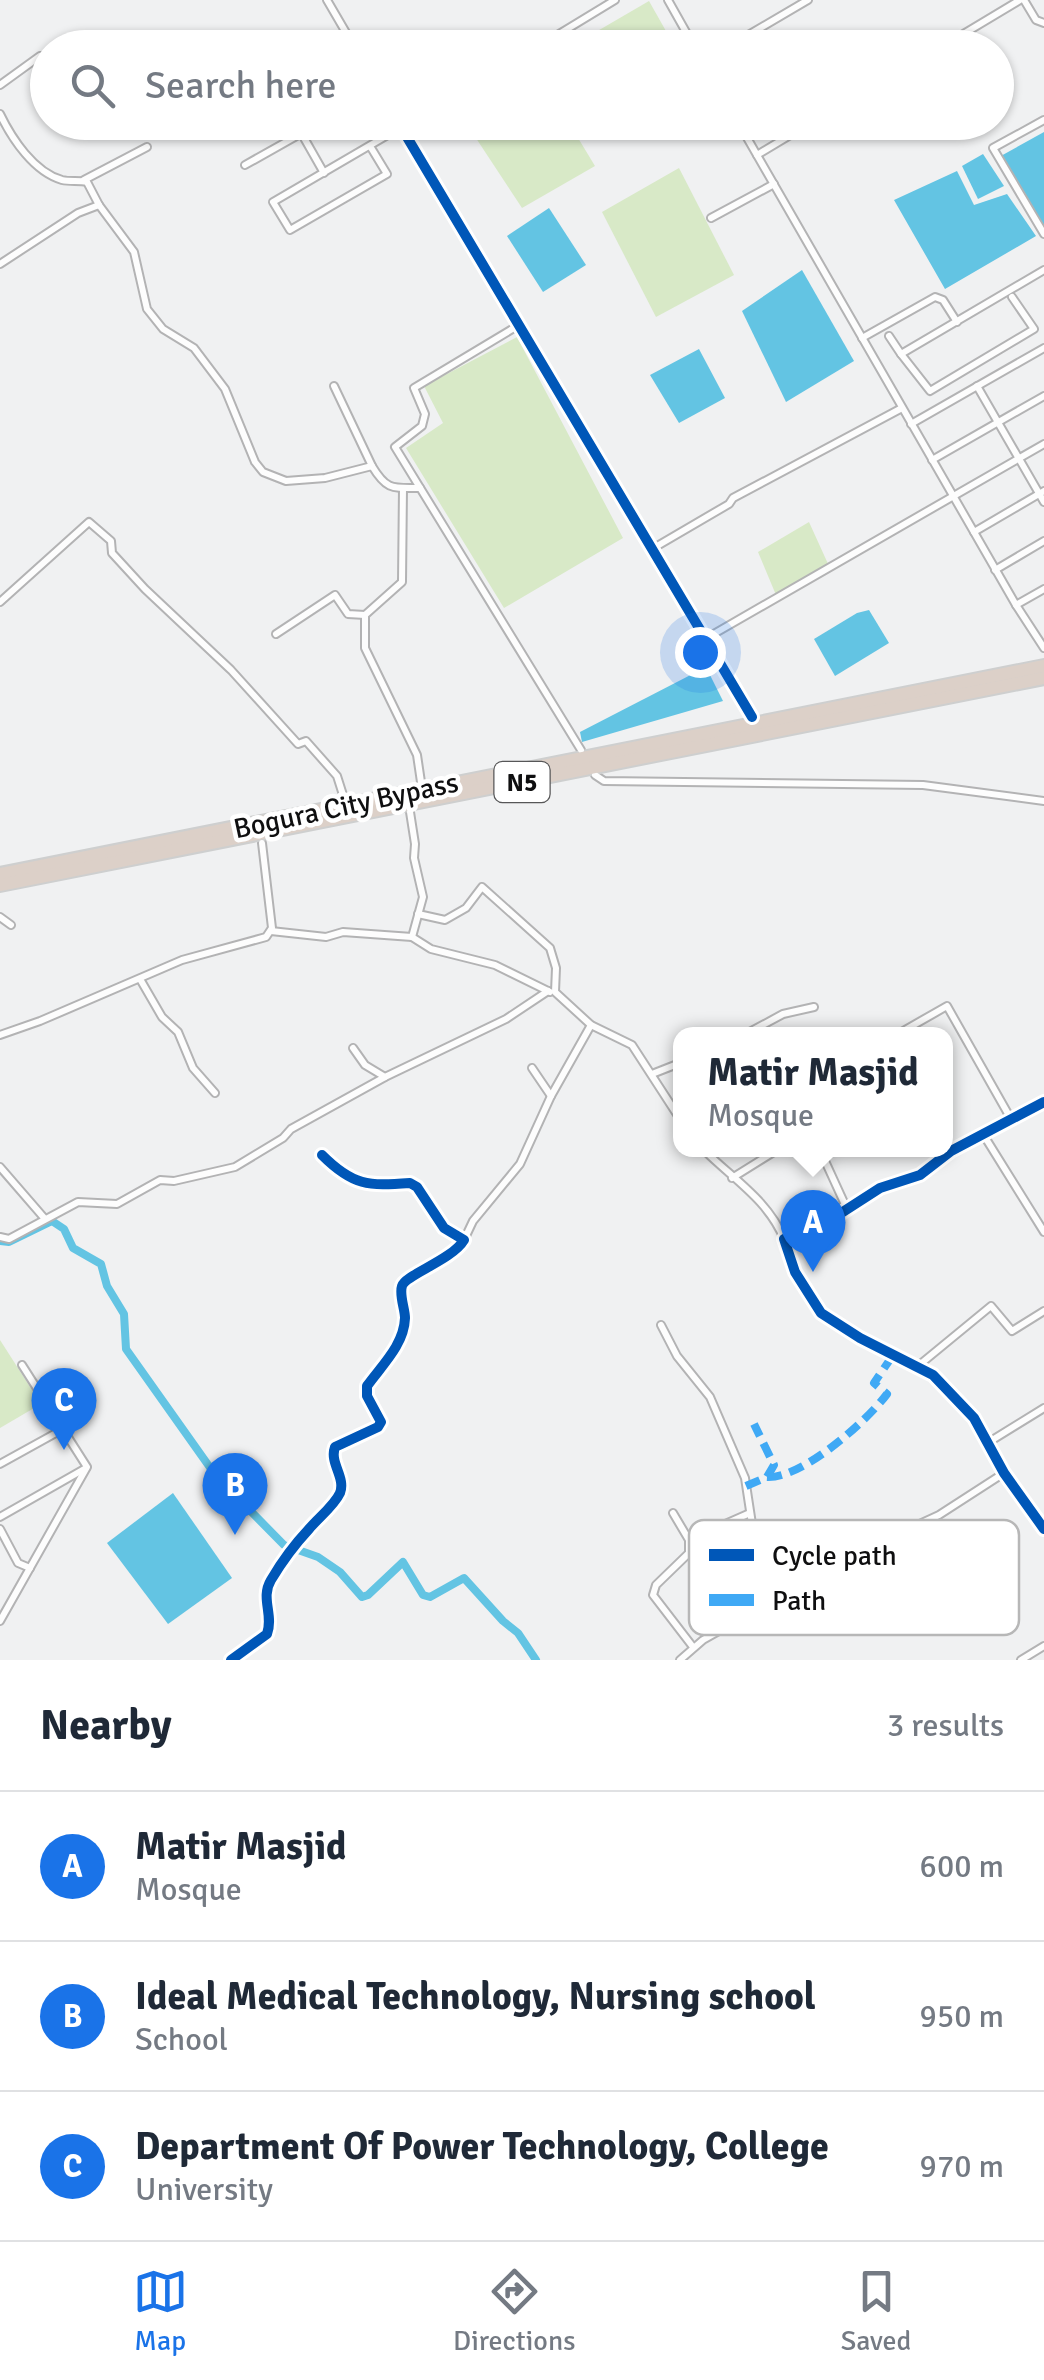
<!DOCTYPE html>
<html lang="en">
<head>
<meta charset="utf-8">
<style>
  :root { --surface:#fff; --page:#f6f6f7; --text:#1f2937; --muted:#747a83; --line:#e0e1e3; --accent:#1a73e8 }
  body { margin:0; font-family:Signika,sans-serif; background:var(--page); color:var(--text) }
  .you { position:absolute; left:700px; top:652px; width:35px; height:35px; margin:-25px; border:8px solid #fff; border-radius:50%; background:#1a73e8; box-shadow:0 0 0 15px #1a73e833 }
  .badge { display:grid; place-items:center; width:65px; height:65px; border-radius:50%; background:var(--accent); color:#fff; font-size:32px; font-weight:700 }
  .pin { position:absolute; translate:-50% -82px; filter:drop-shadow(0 2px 5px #0008) }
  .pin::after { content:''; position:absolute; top:52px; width:35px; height:30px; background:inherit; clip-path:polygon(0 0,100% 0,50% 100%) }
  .popup { position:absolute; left:673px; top:1027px; width:280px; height:130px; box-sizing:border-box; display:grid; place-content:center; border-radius:20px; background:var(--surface); filter:drop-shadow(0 2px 8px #0005); font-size:32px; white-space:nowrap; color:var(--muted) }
  .popup b { font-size:38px; color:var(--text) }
  .popup::after { content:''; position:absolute; left:50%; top:100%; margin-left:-20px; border:20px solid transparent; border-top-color:var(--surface) }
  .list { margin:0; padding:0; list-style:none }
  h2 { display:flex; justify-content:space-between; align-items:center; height:130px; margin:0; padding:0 40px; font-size:42px }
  h2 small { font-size:32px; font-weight:400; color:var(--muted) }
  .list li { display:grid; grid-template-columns:65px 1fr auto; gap:30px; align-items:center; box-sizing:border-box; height:150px; padding:0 40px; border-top:2px solid var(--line) }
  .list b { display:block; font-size:38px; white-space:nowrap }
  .list p { margin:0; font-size:32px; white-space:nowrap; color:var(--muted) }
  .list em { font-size:32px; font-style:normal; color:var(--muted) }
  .icon { flex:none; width:55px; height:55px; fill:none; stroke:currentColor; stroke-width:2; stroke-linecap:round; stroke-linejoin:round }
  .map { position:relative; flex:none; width:1044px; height:1660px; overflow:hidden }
  .search { position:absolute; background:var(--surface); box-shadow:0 2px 8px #0004; left:30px; right:30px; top:30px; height:110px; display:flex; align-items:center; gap:25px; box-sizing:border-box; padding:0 35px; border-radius:55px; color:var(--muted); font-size:38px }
  .sheet { height:580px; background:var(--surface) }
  nav { display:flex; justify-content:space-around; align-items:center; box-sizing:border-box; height:140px; border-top:2px solid var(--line); background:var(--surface); font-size:28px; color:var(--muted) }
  nav a { display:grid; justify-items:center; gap:5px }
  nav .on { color:var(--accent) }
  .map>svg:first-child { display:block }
</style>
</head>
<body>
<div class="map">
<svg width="1044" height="1660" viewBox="0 0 1044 1660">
  <rect width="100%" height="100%" fill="#f0f1f2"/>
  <g fill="#d8e9c7">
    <path d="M649,1l26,46h-105z"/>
    <path d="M466,123h103l26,43 -73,42z"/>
    <path d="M679,168l55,107 -78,42 -54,-105z"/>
    <path d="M517,337l106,201 -119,70 -98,-160 37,-25 -19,-37z"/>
    <path d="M809,522l20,44 -53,29 -18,-43z"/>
    <path d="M0,1340l41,64 -41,24z"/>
  </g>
  <g fill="#63c4e3">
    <path d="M1044,132v98l-45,-73z"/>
    <path d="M983,154l21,32 -26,13 -16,-33z"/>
    <path d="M957,171l17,34 33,-11 29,42 -91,53 -51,-89z"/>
    <path d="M549,208l37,57 -43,27 -36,-56z"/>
    <path d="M802,270l52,91 -68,41 -44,-91z"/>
    <path d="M699,349l26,49 -46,25 -29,-48z"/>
    <path d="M869,610l20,33 -54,33 -21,-37 43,-26z"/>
    <path d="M706,667l17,34 -141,41 -2,-10z"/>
    <path d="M173,1493l59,85 -64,46 -61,-81z"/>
  </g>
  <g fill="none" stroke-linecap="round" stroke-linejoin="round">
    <path stroke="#63c4e3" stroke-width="8" d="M0,1241l9,1 43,-21 12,8 9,19 28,16 6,22 17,28 2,35 90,127 68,69 34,12 22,15 22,25 6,-2 35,-33 20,33 7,2 34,-19 39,43 15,12 18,27"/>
    <defs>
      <g id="street">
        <path d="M327,0l28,48"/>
        <path d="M668,0l27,48"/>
        <path d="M1024,0l12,20 8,3"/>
        <path d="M536,48l79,-48"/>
        <path d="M726,48l82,-48"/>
        <path d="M940,48l80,-48"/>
        <path d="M0,85l40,-29"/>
        <path d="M0,114c12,25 34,58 62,66 8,2 17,0 25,2l12,23"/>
        <path d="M1044,120l-51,28 51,86"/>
        <path d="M295,122l29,51"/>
        <path d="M398,122l354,595"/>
        <path d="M738,122l278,483 28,43"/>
        <path d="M370,146l17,28 -97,56 -17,-28 137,-80"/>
        <path d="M757,155l55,-33"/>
        <path d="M245,165l57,-32"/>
        <path d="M84,180l63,-33"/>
        <path d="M711,218l63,-34"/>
        <path d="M0,264l78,-51 21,-8 35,47 13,57 16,20 31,19 31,41 30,73 8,10 23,9 39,-3 47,-12c15,25 21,22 48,22"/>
        <path d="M519,325l-105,63 11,26 -3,12 -27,21 186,303"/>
        <path d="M889,336l12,18 143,-84"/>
        <path d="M862,338l73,-41 8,3 14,22"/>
        <path d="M901,354l29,37 104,-62 -22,-32"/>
        <path d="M334,386l38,80"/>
        <path d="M977,386l67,116"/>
        <path d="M911,424l133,-76"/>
        <path d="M932,460l112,-64"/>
        <path d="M403,488l-1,94 -37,33v33l52,107 4,27"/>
        <path d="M974,532l70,-41"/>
        <path d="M652,549l77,-45 4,-6 169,-90"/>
        <path d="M995,570l49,-29"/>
        <path d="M0,602l89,-80 22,19 1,12 33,36 86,81 67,74 8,-3 31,35 7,22"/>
        <path d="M1016,605l28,-16"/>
        <path d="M276,634l59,-39 13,19 17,1"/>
        <path d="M705,639l339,-195"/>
        <path d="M595,775l9,6 319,4 121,16"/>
        <path d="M410,812l5,32 -1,14 9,39 -11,40 19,12 64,16 55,27"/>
        <path d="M418,914l27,6 21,-12 16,-21 68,61 6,20 -1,24 36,33 41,20 48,74"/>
        <path d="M0,917l11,8"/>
        <path d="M271,931l55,6 17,-5 69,5"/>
        <path d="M140,979l22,38 16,15 15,36 22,25"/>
        <path d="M746,1034l37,-20 31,-7"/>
        <path d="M898,1034l49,-28 64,113"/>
        <path d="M0,1035l40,-14 142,-61 84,-23 6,-9 -10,-85"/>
        <path d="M353,1048l12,17 20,12"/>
        <path d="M532,1068l19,28"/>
        <path d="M652,1074l28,-11"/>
        <path d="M1044,1102l-93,49 -31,24 -40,13 -59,38 -37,13 11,33 26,41 39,25 73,37 41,43 30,55 40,56"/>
        <path d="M983,1134l61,98"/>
        <path d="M704,1150c29,29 64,50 80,89"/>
        <path d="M820,1150l27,59"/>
        <path d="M0,1167l45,52"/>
        <path d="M732,1178l45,-28"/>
        <path d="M0,1237l9,2 69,-37 39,2 43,-24 14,1 61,-14 48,-29 8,-9 94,-52 121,-58 42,-28"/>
        <path d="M464,1240l9,-19 47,-57 31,-68 40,-71"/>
        <path d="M661,1325l16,31 33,41 35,81 9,59 39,51 34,35"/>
        <path d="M918,1366l73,-60 21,25 32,-20"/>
        <path d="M989,1442l55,-34"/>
        <path d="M0,1464l65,-36"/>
        <path d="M673,1513l16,27v13l-33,32 -3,10 40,52"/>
        <path d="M0,1517l86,-49"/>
        <path d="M0,1529l18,34 12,5"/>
        <path d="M689,1540l61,-27"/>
        <path d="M0,1621l87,-154 -65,-102"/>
        <path d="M231,1660l36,-26c7,-19 -7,-36 4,-54 10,-17 24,-36 38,-51 9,-11 25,-23 31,-36 6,-16 -11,-30 -5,-46l43,-20 3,-5 -14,-26v-10c15,-21 37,-41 38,-68 0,-9 -6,-23 -3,-32 3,-11 50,-26 62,-46l-20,-12 -27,-41 -7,-4c-42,3 -57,3 -88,-28"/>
        <path d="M680,1660l23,-20 78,-44 74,-54 14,-7 18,4 52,-24 65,-42"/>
        <path d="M1021,1660l23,-14"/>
      </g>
      <g id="highway">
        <path d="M0,874l1044,-208"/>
        <path d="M0,885l1044,-207"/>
      </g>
    </defs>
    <use href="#street" stroke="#b3b3b4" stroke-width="10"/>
    <use href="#highway" stroke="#cecfcf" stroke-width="16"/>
    <use href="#street" stroke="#fdfdfd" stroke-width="6"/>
    <use href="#highway" stroke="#dcd0c8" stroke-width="12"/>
    <g stroke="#3fa9f5" stroke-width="8" stroke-dasharray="15 8" stroke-linecap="butt">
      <path d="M767,1477c35,2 100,-56 120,-83l-13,-11 19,-28"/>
      <path d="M746,1486l21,-9 7,-12 -20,-41"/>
    </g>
    <defs>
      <g id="cycleway">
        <path d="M398,122l354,595"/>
        <path d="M1044,1102l-93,49 -31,24 -40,13 -59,38 -37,13 11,33 26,41 39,25 73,37 41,43 30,55 40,56"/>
        <path d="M231,1660l36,-26c7,-19 -7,-36 4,-54 10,-17 24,-36 38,-51 9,-11 25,-23 31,-36 6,-16 -11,-30 -5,-46l43,-20 3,-5 -14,-26v-10c15,-21 37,-41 38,-68 0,-9 -6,-23 -3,-32 3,-11 50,-26 62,-46l-20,-12 -27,-41 -7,-4c-42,3 -57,3 -88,-28"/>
      </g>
    </defs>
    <use href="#cycleway" stroke="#fff" stroke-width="16"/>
    <use href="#cycleway" stroke="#0057b8" stroke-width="10"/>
  </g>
  <g text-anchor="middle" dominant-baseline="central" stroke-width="9" stroke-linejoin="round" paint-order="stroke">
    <rect fill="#fff" stroke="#575758" stroke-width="2.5" x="494.5" y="762" width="55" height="40" rx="8"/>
    <g font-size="25" font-weight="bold" fill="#0f0f10">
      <text x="522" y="782">N5</text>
    </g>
    <g font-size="28" fill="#0f0f10" stroke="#fff">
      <text transform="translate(346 806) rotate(-12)">Bogura City Bypass</text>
    </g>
  </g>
  <rect x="689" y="1520" width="330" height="115" rx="15" fill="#fff" stroke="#b7b7b7" stroke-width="2.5"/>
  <rect x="709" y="1549" width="45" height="12" fill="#0057b8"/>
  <rect x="709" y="1594" width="45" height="12" fill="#3fa9f5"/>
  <g font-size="28" fill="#0f0f10">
    <text x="772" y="1565">Cycle path</text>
    <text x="772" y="1610">Path</text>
  </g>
</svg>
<div class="you"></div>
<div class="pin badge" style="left:813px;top:1272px">A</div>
<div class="popup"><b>Matir Masjid</b>Mosque</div>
<div class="pin badge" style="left:235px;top:1535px">B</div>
<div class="pin badge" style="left:64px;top:1450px">C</div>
<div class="search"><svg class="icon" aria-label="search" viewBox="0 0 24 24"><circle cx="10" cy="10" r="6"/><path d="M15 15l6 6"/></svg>Search here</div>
</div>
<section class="sheet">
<h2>Nearby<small>3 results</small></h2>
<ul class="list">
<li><span class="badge">A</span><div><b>Matir Masjid</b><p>Mosque</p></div><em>600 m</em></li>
<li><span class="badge">B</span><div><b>Ideal Medical Technology, Nursing school</b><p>School</p></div><em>950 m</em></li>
<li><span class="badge">C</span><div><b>Department Of Power Technology, College</b><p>University</p></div><em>970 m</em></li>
</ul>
</section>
<nav>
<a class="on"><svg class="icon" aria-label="map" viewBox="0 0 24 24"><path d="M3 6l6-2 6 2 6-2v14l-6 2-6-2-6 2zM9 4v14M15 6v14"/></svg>Map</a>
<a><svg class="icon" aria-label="directions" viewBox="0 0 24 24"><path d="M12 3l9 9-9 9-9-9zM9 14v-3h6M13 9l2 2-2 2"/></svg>Directions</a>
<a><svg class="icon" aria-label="saved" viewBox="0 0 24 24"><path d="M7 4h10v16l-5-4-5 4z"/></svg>Saved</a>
</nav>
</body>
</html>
